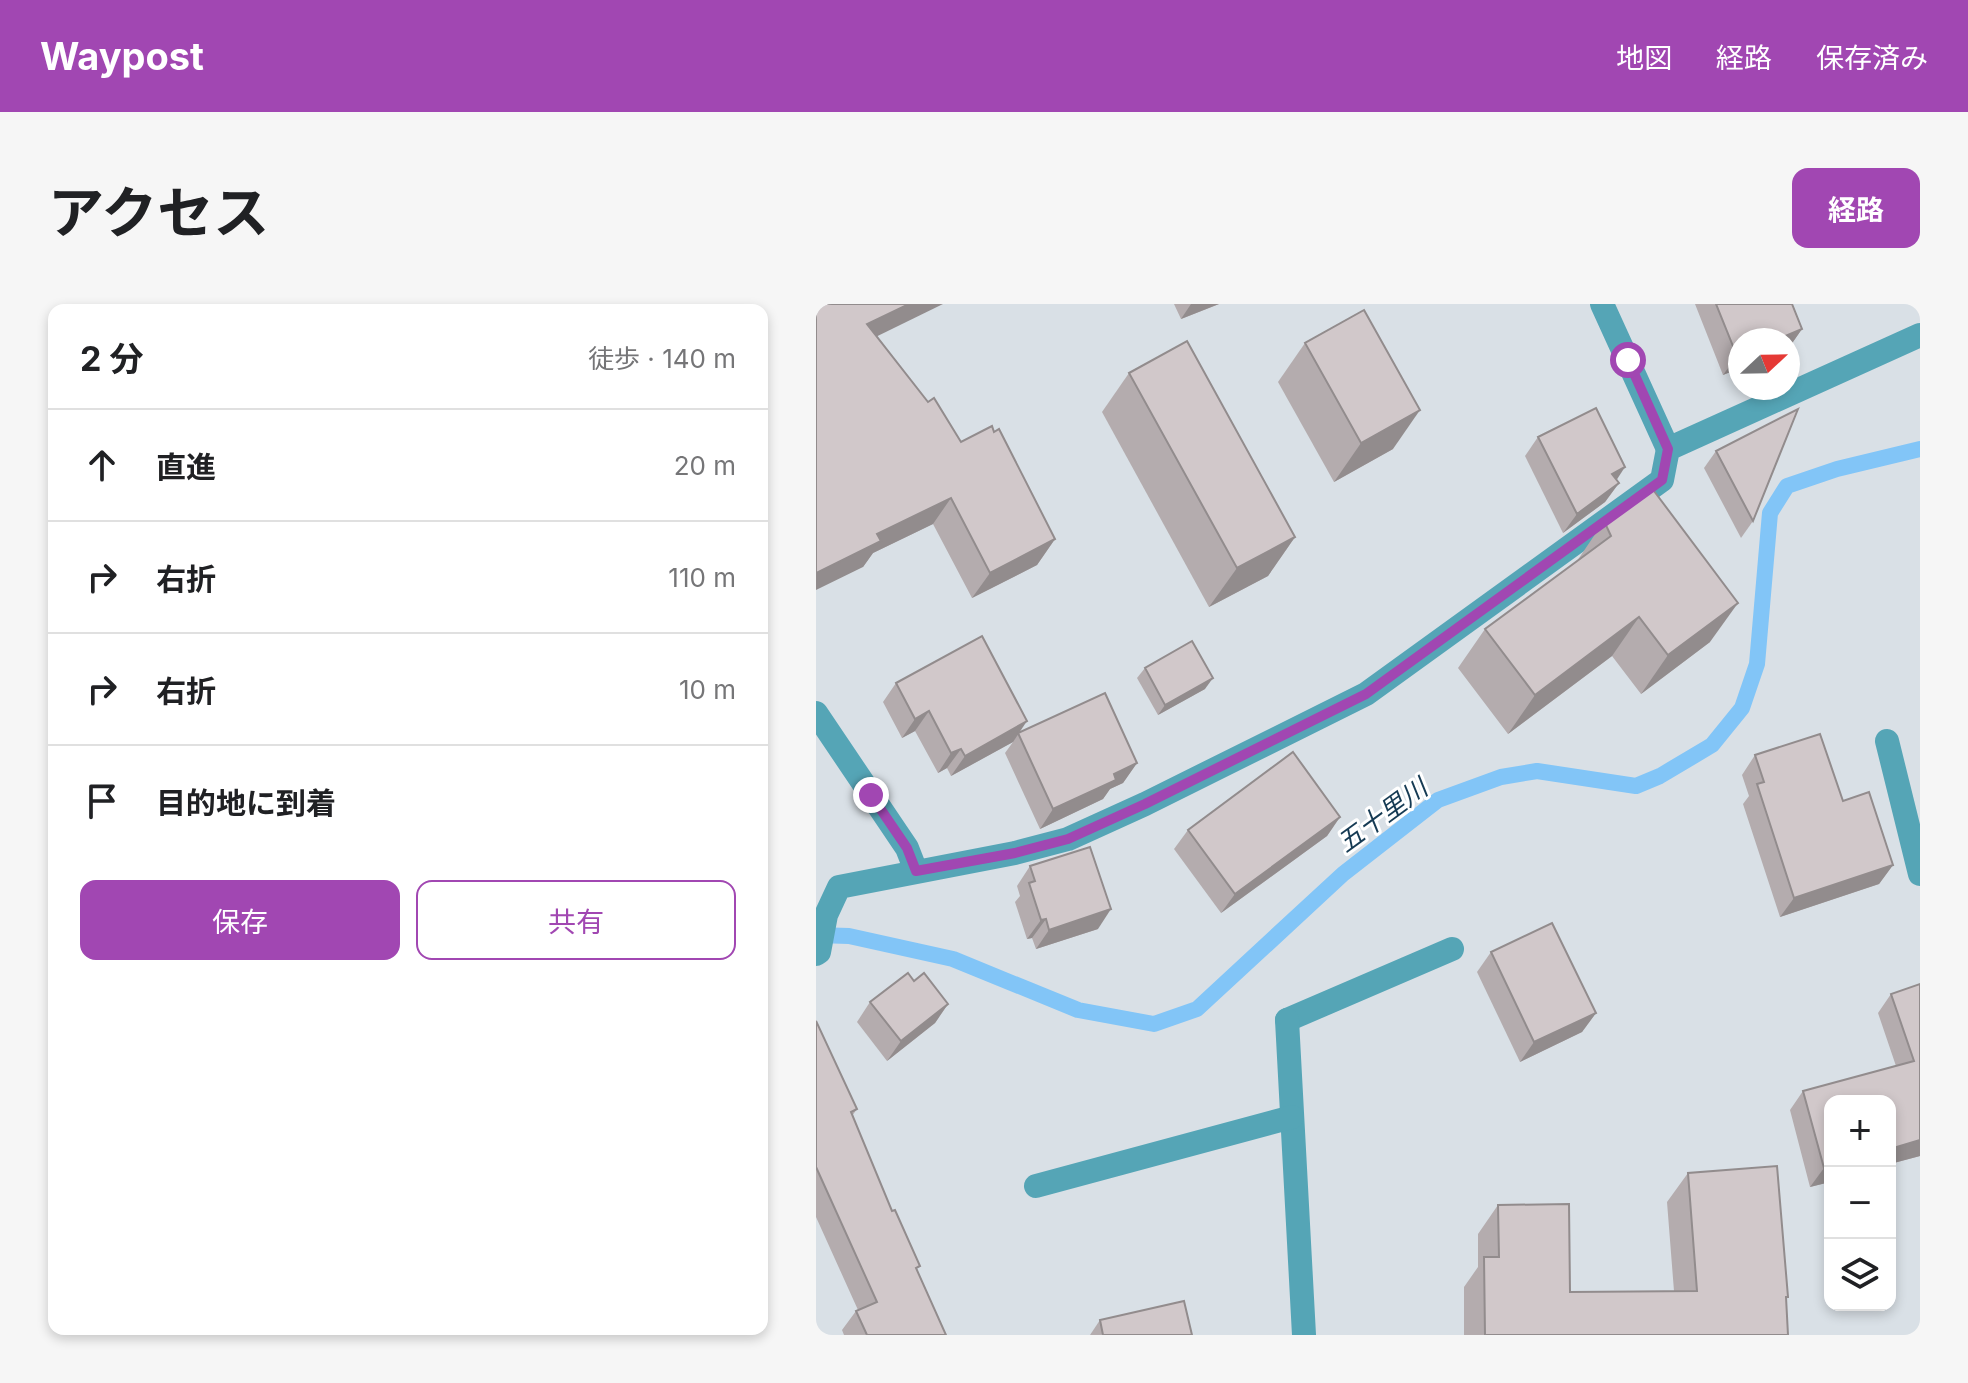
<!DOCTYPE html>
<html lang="ja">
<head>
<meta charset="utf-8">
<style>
  :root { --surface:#fff; --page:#f6f6f6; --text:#202124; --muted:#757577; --line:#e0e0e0; --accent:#a147b2 }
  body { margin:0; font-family:Inter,"Noto Sans JP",sans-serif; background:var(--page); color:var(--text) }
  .controls { position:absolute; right:24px; bottom:24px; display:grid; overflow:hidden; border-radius:16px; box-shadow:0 4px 12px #0003 }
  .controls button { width:72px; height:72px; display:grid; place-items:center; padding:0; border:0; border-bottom:2px solid var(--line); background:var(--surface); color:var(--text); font:40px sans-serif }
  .compass { position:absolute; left:912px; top:24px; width:72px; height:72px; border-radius:50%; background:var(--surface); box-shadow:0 4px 12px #0003; rotate:68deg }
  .stop { position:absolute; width:24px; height:24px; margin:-18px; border:6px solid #a147b2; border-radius:50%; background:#fff }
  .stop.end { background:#a147b2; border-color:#fff; box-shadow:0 2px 8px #0008 }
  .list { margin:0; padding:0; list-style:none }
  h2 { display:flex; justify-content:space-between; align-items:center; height:104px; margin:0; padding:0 32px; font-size:34px }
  h2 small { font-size:26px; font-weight:400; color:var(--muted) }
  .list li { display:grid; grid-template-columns:52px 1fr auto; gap:24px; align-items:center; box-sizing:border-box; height:112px; padding:0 32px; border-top:2px solid var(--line) }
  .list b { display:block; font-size:30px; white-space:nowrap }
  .list em { font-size:26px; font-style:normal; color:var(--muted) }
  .actions { display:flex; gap:16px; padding:24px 32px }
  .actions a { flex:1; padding:18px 0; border:2px solid var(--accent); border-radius:16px; text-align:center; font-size:28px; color:var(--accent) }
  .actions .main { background:var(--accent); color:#fff }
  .icon { flex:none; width:44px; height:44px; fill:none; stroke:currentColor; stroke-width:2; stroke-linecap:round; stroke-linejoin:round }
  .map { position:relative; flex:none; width:1104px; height:1031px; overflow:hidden; border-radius:16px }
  header { display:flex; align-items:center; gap:48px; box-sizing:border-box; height:112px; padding:0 40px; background:var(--accent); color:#fff }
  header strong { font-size:38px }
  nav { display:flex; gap:44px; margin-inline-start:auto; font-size:28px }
  .intro { display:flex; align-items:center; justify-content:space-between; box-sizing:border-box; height:192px; padding:0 48px }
  h1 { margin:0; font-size:56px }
  .button { padding:20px 36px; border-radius:16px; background:var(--accent); color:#fff; font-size:28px; font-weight:700 }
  main { display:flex; gap:48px; padding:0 48px }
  aside { flex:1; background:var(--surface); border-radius:16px; box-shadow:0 4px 12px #0003 }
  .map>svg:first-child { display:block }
</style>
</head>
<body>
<header>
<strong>Waypost</strong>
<nav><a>地図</a><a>経路</a><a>保存済み</a></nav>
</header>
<div class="intro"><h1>アクセス</h1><a class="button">経路</a></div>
<main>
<aside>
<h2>2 分<small>徒歩 · 140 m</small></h2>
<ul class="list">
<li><svg class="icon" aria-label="ahead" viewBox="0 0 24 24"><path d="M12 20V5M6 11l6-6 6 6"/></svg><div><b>直進</b></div><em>20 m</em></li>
<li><svg class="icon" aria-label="right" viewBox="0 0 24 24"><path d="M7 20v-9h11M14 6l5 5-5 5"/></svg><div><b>右折</b></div><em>110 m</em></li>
<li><svg class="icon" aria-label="right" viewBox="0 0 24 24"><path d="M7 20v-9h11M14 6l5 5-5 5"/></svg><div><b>右折</b></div><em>10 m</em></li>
<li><svg class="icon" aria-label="arrive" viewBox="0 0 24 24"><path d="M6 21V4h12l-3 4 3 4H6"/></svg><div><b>目的地に到着</b></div></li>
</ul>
<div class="actions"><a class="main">保存</a><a>共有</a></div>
</aside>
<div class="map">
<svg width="1104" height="1031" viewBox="0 0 1104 1031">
  <rect width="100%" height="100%" fill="#d9e0e6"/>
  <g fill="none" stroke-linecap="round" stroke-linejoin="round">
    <path stroke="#82c5f7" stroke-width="16" d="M0,631l33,1 104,23 125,51 76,14 43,-15 146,-135 95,-74 63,-23 36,-6 99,15 24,-10 52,-31 30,-37 15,-44 13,-151 17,-27 50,-17 83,-20"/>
    <path stroke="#55a5b6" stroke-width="24" d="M471,716l165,-71"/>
    <g stroke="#55a5b6" stroke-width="24">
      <path d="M786,0l66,145"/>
      <path d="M0,409l91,135 9,23"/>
      <path d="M1071,437l33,133"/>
      <path d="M0,650l3,-2 7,-37 13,-28 176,-34 53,-14 77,-35 221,-110 296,-214 6,-31 252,-114"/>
      <path d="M471,716l17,315"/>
      <path d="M220,882l256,-69"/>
    </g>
  </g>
  <g fill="#b4acae">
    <path d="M358,0h45l-38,15z"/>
    <path d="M879,0h97l10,25 -14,20v-9l-48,28 -17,7z"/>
    <path d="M61,32l51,66 33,40 33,-10 61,107 -18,26 -65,33 -39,-74 -60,29 -10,14z"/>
    <path d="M489,39l88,106 -59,33 -56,-100z"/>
    <path d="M313,69l166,164 -27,39 -59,31 -107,-195z"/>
    <path d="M722,133l81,46 -14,19 -42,31 -38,-77z"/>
    <path d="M900,147l37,70 -12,17 -37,-70z"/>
    <path d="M788,217l106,121 -69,52 -29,-38 -104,78 -50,-66 27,-39 92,-68z"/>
    <path d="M329,364l60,21 -47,26 -21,-37z"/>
    <path d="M80,379l123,50 118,30 -14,20 -13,6 -7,10 -63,30 -35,-76 8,-11 -62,34 -4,-8 -9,5 -23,-42 -13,7 -19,-36z"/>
    <path d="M939,451l88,46 50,64 -14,19 -99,33 -37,-113 6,-8 -7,-21z"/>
    <path d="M524,513l-13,19 -106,77 -47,-64 14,-19z"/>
    <path d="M214,562l68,63 -62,20 -4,-11 -5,1 -12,-37 5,-6 -3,-10z"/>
    <path d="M675,648l105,61 -14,19 -62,30 -43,-90z"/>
    <path d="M98,677l34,23 -13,19 -48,38 -30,-39 13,-20z"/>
    <path d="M1104,680v172l-30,8v-63h-60v81l-20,5 -20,-77 13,-19 93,-25 -18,-53 13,-19z"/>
    <path d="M0,717l41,88 -5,7 65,154 29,65h-102l-2,-5 14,-19 2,-1 -42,-93z"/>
    <path d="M872,869l100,124 -2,3 2,35h-324v-48l14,-20v-33l20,-29 72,87 104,-1 -7,-89z"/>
    <path d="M284,1016l92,15h-102z"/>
  </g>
  <g fill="#928c8d">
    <path d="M93,0h34l-94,46 18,-26z"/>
    <path d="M375,0h28l-38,15z"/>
    <path d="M986,25l-14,20v-9h-12z"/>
    <path d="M924,50v14l-17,7 14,-19z"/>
    <path d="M604,106l-27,39 -59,33 27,-39z"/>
    <path d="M809,163l-13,20v-13z"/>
    <path d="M803,179l-14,19 -42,31 14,-19z"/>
    <path d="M135,194l-18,26 -60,29 -10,14 -47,23v-17l61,-39z"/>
    <path d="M479,233l-27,39 -59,31 28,-39z"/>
    <path d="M239,235l-18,26 -65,33 18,-25z"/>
    <path d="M922,299l-28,39 -69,52 27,-39z"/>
    <path d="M823,313l-27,39 -104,78 27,-39z"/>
    <path d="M397,374l-8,11 -47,26 7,-10z"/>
    <path d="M113,407l-14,20 -13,7 13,-19z"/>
    <path d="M211,417l-14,21 -62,34 14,-20z"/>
    <path d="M145,445l-14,19 -9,5 13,-20z"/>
    <path d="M321,459l-14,20 -13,6 -7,10 -63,30 13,-20 61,-35z"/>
    <path d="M524,513l-13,19 -106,77 14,-19z"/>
    <path d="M1077,561l-14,19 -99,33 14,-19z"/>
    <path d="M295,605l-13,20 -62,20 13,-19z"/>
    <path d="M230,615l-14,19 -5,1 14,-19z"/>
    <path d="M132,700l-13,19 -48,38 14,-20z"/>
    <path d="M780,709l-14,19 -62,30 14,-20z"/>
    <path d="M1104,836v16l-30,8v-15z"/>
    <path d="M1014,862v16l-20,5 14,-19z"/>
  </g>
  <g fill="#d1c8ca" stroke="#928c8d" stroke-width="2">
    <path d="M0,0h93l-42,20 61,78 6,-4 27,44 31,-16 2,6 5,-3 56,110 -65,34 -39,-75 -74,36 4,7 -65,32z"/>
    <path d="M900,0h76l10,25 -26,11h-36v14l-3,2z"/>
    <path d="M548,6l56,100 -59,33 -56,-100z"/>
    <path d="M371,37l108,196 -58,31 -108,-195z"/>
    <path d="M780,104l29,59 -13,7 7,9 -42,31 -39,-77z"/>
    <path d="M982,105l-45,112 -37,-70z"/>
    <path d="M835,183l87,116 -70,52 -29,-38 -104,78 -50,-66 126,-93 -7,-15z"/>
    <path d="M166,332l45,85 -62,35 -4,-7 -10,4 -22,-42 -14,8 -19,-36z"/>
    <path d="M376,337l21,37 -48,27 -20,-37z"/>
    <path d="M289,389l32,70 -23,11 2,6 -63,29 -35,-76z"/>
    <path d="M1004,430l23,67 26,-9 24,73 -99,33 -37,-114 7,-2 -9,-27z"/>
    <path d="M477,448l47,65 -105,77 -47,-64z"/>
    <path d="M274,543l21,62 -62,21 -3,-11 -5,1 -12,-37 6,-2 -5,-15z"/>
    <path d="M736,619l44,90 -62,29 -43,-90z"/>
    <path d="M92,669l6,8 10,-8 24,31 -47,37 -31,-39z"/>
    <path d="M1104,680v156l-30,9v-48h-60v65l-6,2 -21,-77 111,-30 -23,-67z"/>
    <path d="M0,717l41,88 -6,3 41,99 3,-1 25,56 -4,2 30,67h-79l-11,-24 21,-9 -61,-135z"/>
    <path d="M961,862l11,131h-2l2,38h-303l-1,-78h15l-1,-52 71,-1 1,88 127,-1 -9,-118z"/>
    <path d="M368,997l8,34h-89l-3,-15z"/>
  </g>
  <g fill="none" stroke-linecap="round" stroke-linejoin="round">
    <path stroke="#a147b2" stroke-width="10" d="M55,491l36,53 9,23 99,-18 53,-14 77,-35 221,-110 296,-214 6,-31 -40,-89"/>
  </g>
  <g text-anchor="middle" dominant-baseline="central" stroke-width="6" stroke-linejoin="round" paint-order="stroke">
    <g font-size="26" font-style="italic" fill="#153a53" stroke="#fff">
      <text transform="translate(566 511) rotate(-36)">五十里川</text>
    </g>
  </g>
</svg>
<div class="controls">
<button>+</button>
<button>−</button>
<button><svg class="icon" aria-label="layers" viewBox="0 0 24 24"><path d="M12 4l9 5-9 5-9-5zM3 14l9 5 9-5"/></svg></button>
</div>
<svg class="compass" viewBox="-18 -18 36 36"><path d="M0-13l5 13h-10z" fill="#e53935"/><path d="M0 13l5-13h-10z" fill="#757577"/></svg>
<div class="stop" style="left:812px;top:56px"></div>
<div class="stop end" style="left:55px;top:491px"></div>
</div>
</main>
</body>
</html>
